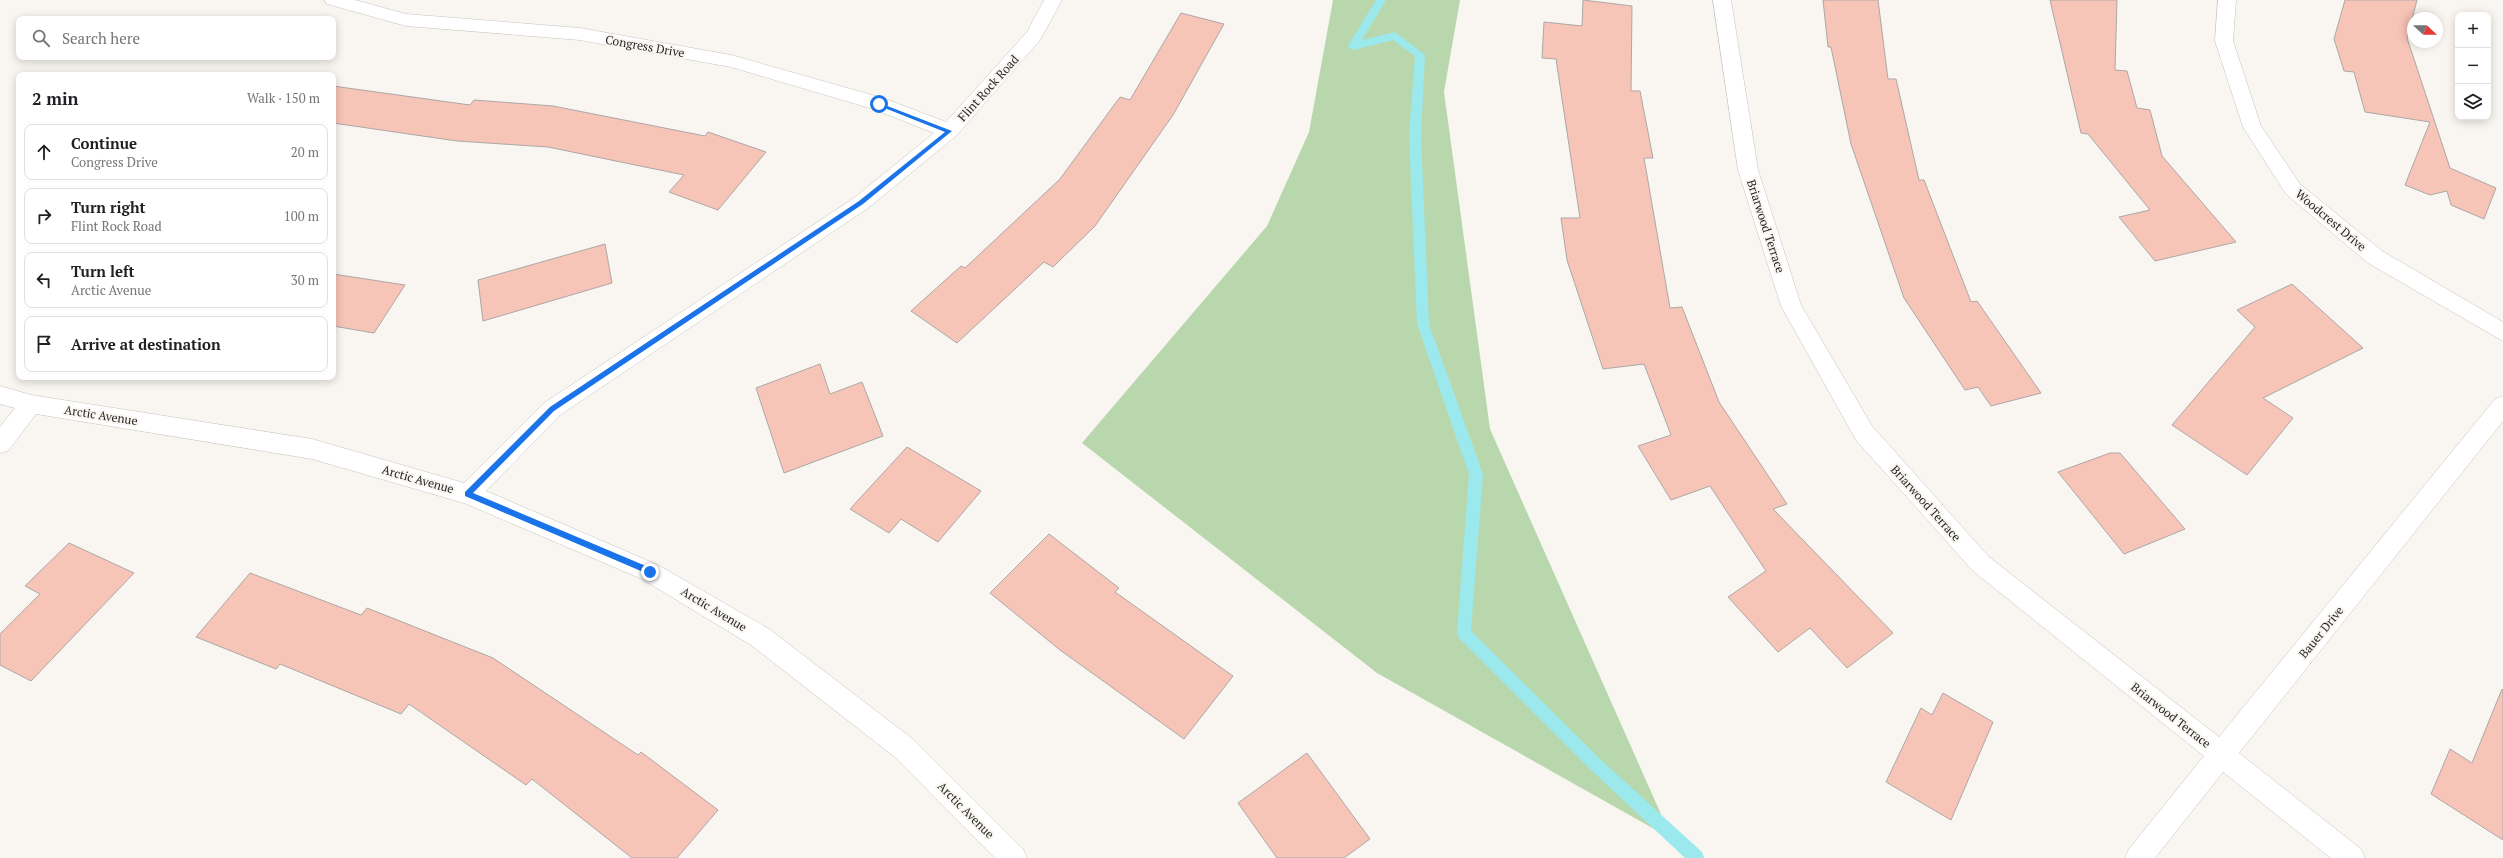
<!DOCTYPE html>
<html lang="en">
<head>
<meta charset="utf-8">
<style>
  :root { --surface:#fff; --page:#f6f6f6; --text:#202124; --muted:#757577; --line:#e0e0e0 }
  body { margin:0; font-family:"PT Serif",serif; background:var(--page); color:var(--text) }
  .controls { position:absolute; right:12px; top:12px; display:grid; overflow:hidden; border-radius:8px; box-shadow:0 2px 10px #0003 }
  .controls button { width:36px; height:36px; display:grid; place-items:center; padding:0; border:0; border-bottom:1px solid var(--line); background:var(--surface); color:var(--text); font:20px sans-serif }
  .compass { position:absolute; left:2407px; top:12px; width:36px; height:36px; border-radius:50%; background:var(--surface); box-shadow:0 2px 10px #0003; rotate:112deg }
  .stop { position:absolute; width:12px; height:12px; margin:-9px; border:3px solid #1a73e8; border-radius:50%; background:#fff }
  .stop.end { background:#1a73e8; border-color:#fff; box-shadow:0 1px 4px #0008 }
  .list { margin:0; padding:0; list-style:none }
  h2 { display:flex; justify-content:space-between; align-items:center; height:52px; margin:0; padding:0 16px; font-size:17px }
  h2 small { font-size:13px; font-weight:400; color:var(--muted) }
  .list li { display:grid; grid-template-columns:26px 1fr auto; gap:12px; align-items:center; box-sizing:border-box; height:56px; margin:0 8px 8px; padding:0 8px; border:1px solid var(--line); border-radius:8px }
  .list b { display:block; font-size:15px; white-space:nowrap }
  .list p { margin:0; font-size:13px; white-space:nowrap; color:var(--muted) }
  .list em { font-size:13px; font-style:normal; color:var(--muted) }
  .icon { flex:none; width:22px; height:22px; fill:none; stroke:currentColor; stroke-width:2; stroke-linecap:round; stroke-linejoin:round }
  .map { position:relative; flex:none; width:2503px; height:858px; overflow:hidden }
  .search { position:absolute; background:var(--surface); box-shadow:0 2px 10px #0003; left:16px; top:16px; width:320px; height:44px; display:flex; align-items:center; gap:10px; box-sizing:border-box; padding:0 14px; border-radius:8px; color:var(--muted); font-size:15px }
  .panel { position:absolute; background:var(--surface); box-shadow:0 2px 10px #0003; left:16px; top:72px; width:320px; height:308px; border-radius:8px }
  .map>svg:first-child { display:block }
</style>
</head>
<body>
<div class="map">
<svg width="2503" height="858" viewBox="0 0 2503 858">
  <rect width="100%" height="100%" fill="#f9f6f1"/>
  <path fill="#b9d7ac" d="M1333,0h127l-16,92 46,337 182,410 -295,-166 -295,-230 185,-217 42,-94z"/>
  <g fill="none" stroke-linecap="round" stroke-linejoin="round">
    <path fill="#9be9ed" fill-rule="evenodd" d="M1376,0h10l-24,40 33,-8 30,23 -4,81 8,188 54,150 -12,157 129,128 102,93 2,6h-19l-95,-89 -131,-131 -2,-5 12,-159 -52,-150 -8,-188 6,-80 -22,-16 -40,10 -5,-4z"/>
  </g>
  <g fill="#f7c4b8" stroke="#ada7a6">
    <path d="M1583,0l49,6 -1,85h9l13,67h-9l26,150 12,-1 37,95 68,102 -14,5 120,124 -46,35 -37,-40 -32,24 -50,-55 38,-26 -56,-85 -39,14 -33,-54 33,-11 -27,-71 -41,5 -36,-109 -6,-42h19l-24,-159 -14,-1 2,-36 38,4z"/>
    <path d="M1823,0h55l10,79h8l23,101h5l47,122 6,-1 64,92 -50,13 -13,-19 -13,3 -61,-92 -53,-154 -20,-97h-3z"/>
    <path d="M2050,0h67l-2,70 12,1 10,37 13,2 12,46 74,86 -81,19 -36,-44 31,-7 -62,-76 -7,-1z"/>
    <path d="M2345,0h72l-10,38 43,130 46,20 -12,31 -33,-14 -4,-14 -17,4 -25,-10 25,-63 -65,-10 -11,-40 -10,-1 -10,-32z"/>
    <path d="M1181,13l43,11 -51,91 -78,111 -42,41 -9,-5 -87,81 -46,-32 50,-45 4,2 95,-89 60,-82 10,3z"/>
    <path d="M333,86l137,19 4,-5 79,6 152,30 3,-4 58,20 -48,58 -49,-18 15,-17 -136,-28 -91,-6 -124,-18z"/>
    <path d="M605,244l7,39 -129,38 -5,-41z"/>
    <path d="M333,274l72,11 -31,48 -41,-7z"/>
    <path d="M2292,284l71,64 -100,50 30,20 -46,57 -75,-50 83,-98 -18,-17z"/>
    <path d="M820,364l10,30 32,-12 21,54 -99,37 -28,-85z"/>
    <path d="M907,447l74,44 -43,51 -37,-23 -12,14 -39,-24z"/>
    <path d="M2110,453h10l65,76 -61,25 -66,-82z"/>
    <path d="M1049,534l70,54 -4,4 118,84 -49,63 -124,-89 -70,-57z"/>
    <path d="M69,543l65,30 -103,108 -31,-16v-31l40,-40 -15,-8z"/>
    <path d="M250,573l111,42 6,-7 126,50 145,97 3,-3 77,58 -41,48h-45l-100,-79 -6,6 -117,-81 -8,10 -121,-50 -4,5 -80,-32z"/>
    <path d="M2502,689l1,1v150l-72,-46 19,-45 22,14z"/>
    <path d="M1943,693l50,29 -42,98 -65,-38 35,-74 11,7z"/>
    <path d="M1307,753l63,86 -26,19h-67l-39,-55z"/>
  </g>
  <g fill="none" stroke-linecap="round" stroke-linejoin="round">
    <defs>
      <g id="minor">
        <path d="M324,0h31l51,14 174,14 151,27 155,44 60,23 81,-90 17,-32h18l-22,40 -84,96 -88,72 -308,207 -74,76 172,74 111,64 145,111 109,109 4,9h-32l-99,-100 -145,-113 -109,-66 -178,-76 -152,-44 -276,-45 -28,37 -8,2v-26l15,-19 -15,-4v-18l31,9 281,44 152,44 80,-80 310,-205 80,-65 -61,-24 -142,-42 -151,-27 -174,-14 -79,-22z"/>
        <path d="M1713,0h18l27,170 43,135 71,121 117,131 230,180 276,-338 8,-3v25l-264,332 122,96 4,9h-34l-108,-86 -68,86h-30l4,-9 75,-93 -231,-185 -117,-131 -75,-134 -43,-136z"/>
        <path d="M2218,0h18l-3,41 28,85 39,58 82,67 121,71v19l-135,-78 -82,-69 -43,-67 -28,-86z"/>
      </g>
    </defs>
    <use href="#minor" stroke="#c5c3be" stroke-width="1"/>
    <use href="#minor" fill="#fff" fill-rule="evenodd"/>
  </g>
  <path fill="#1a73e8" d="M877,102l75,29 -89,73 -309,207 -81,82 180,76v5h-5l-183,-78v-4l85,-85 309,-206 86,-69 -68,-27z"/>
  <g text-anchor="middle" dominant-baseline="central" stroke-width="4" stroke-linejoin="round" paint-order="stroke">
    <g font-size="12" fill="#272725" stroke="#f9f6f1">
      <text transform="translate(645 46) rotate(10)">Congress Drive</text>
      <text transform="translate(988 88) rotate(-48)">Flint Rock Road</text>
      <text transform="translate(2331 220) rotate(40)">Woodcrest Drive</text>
      <text transform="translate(1766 226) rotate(72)">Briarwood Terrace</text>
      <text transform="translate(101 415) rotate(9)">Arctic Avenue</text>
      <text transform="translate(418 479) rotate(16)">Arctic Avenue</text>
      <text transform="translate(1926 503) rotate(48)">Briarwood Terrace</text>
      <text transform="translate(714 609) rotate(31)">Arctic Avenue</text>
      <text transform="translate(2321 632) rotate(-51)">Bauer Drive</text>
      <text transform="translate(2171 715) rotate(38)">Briarwood Terrace</text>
      <text transform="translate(966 810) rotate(45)">Arctic Avenue</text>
    </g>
  </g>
</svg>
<div class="controls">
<button>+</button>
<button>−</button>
<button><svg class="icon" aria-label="layers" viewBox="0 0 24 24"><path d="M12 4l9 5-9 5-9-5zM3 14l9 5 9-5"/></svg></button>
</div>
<svg class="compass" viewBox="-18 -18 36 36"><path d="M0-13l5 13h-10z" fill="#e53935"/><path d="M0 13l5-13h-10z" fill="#757577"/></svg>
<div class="stop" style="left:879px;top:104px"></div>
<div class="stop end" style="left:650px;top:572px"></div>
<div class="search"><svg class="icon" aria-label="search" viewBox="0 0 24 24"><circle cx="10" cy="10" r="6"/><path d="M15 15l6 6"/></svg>Search here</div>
<section class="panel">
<h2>2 min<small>Walk · 150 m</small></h2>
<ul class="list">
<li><svg class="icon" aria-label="ahead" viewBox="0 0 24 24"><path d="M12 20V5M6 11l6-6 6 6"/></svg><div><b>Continue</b><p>Congress Drive</p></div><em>20 m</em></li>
<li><svg class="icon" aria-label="right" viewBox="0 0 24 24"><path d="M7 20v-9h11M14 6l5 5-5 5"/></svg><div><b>Turn right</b><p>Flint Rock Road</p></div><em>100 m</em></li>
<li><svg class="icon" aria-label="left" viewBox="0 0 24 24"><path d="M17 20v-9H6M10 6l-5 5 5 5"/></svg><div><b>Turn left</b><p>Arctic Avenue</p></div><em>30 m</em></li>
<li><svg class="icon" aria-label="arrive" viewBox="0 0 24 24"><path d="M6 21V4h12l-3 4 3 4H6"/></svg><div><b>Arrive at destination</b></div></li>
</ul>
</section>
</div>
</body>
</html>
